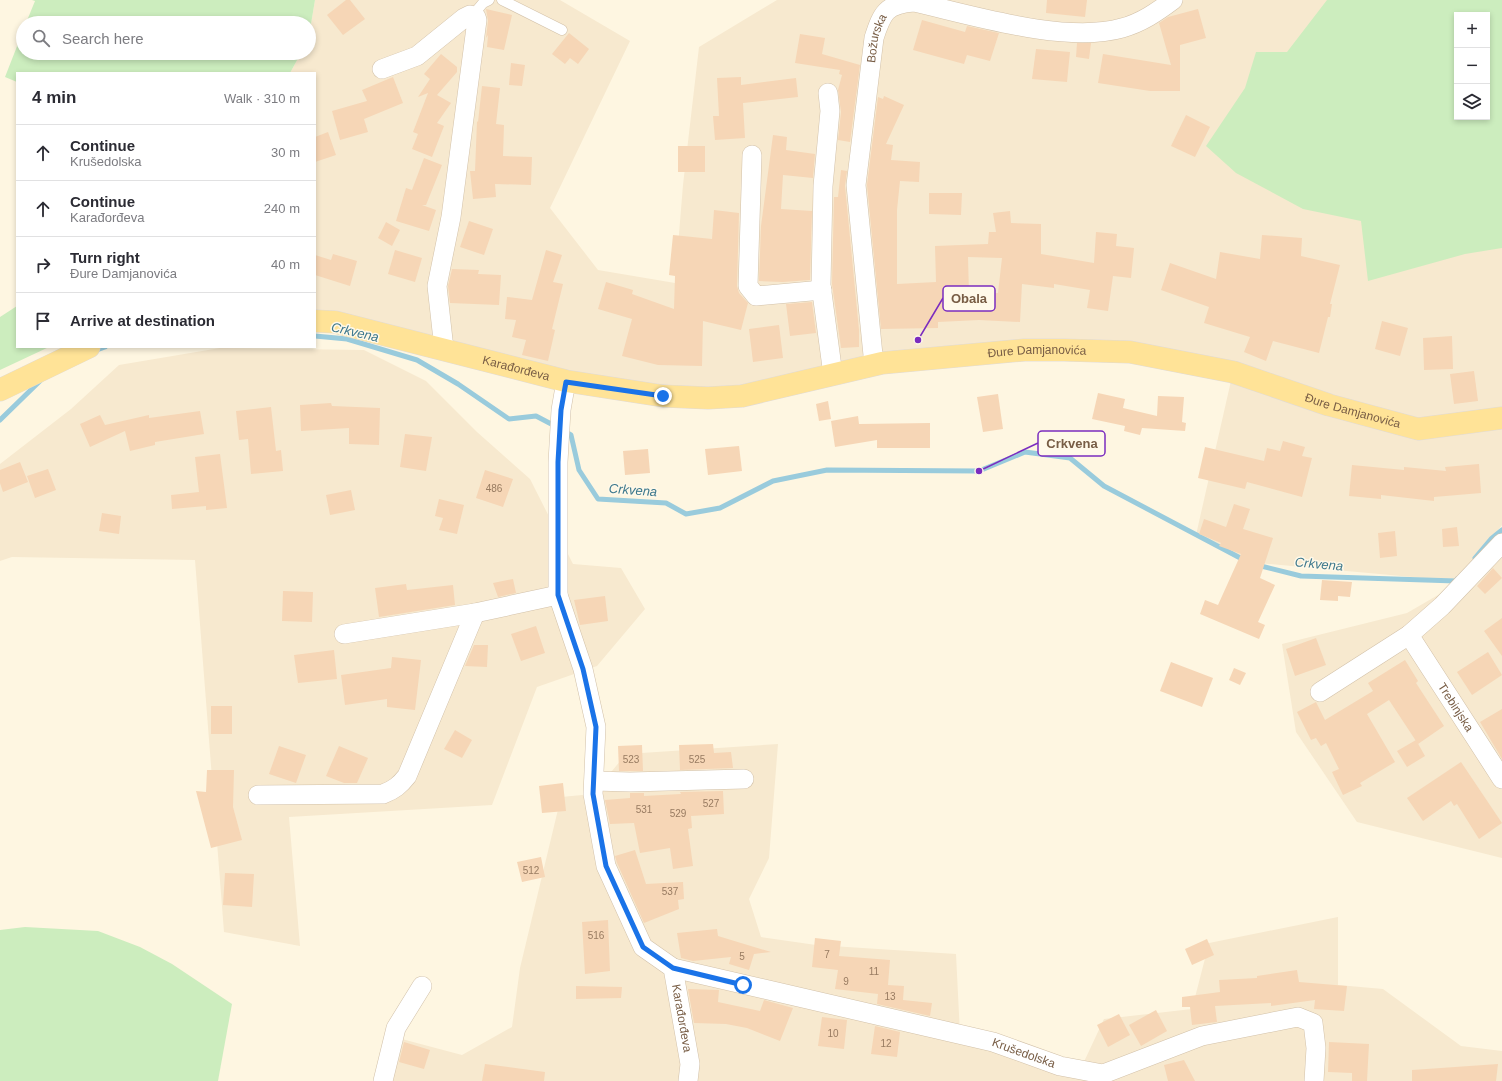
<!DOCTYPE html>
<html lang="en">
<head>
<meta charset="utf-8">
<style>
  :root { --surface:#fff; --page:#f2f2f3; --text:#2b2b33; --muted:#7c7c81; --line:#e1e1e2 }
  body { margin:0; font-family:Helvetica,sans-serif; background:var(--page); color:var(--text) }
  .controls { position:absolute; right:12px; top:12px; display:grid; overflow:hidden; border-radius:0px; box-shadow:0 2px 6px #0003 }
  .controls button { width:36px; height:36px; display:grid; place-items:center; padding:0; border:0; border-bottom:1px solid var(--line); background:var(--surface); color:var(--text); font:20px sans-serif }
  .stop { position:absolute; width:12px; height:12px; margin:-9px; border:3px solid #1a73e8; border-radius:50%; background:#fff }
  .stop.end { background:#1a73e8; border-color:#fff; box-shadow:0 1px 4px #0008 }
  .list { margin:0; padding:0; list-style:none }
  h2 { display:flex; justify-content:space-between; align-items:center; height:52px; margin:0; padding:0 16px; font-size:17px }
  h2 small { font-size:13px; font-weight:400; color:var(--muted) }
  .list li { display:grid; grid-template-columns:26px 1fr auto; gap:12px; align-items:center; box-sizing:border-box; height:56px; padding:0 16px; border-top:1px solid var(--line) }
  .list b { display:block; font-size:15px; white-space:nowrap }
  .list p { margin:0; font-size:13px; white-space:nowrap; color:var(--muted) }
  .list em { font-size:13px; font-style:normal; color:var(--muted) }
  .icon { flex:none; width:22px; height:22px; fill:none; stroke:currentColor; stroke-width:2; stroke-linecap:round; stroke-linejoin:round }
  .map { position:relative; flex:none; width:1502px; height:1081px; overflow:hidden }
  .search { position:absolute; background:var(--surface); box-shadow:0 2px 6px #0003; left:16px; top:16px; width:300px; height:44px; display:flex; align-items:center; gap:10px; box-sizing:border-box; padding:0 14px; border-radius:22px; color:var(--muted); font-size:15px }
  .panel { position:absolute; background:var(--surface); box-shadow:0 2px 6px #0003; left:16px; top:72px; width:300px; height:276px; border-radius:0px }
  .map>svg:first-child { display:block }
</style>
</head>
<body>
<div class="map">
<svg width="1502" height="1081" viewBox="0 0 1502 1081">
  <rect width="100%" height="100%" fill="#fef6e1"/>
  <g fill="#f7e9cf" fill-rule="evenodd">
    <path d="M315,0h245l70,41 -80,167 48,62 77,13 8,-98 16,-138 78,-47h725v525l-46,56 -208,-19 -52,-27 37,-163 -169,-22 -376,45 -82,-15 -291,-65v-242h-25l11,-20h8v-17zM1457,15h30v102h-30z"/>
    <path d="M220,348l144,2 62,31 51,51 53,47 43,85 48,4 24,41 -48,57 -60,21 -45,118 -203,12 11,129 -76,-14 -29,-372 -183,-3 -12,4v-97l71,-55 48,-44z"/>
    <path d="M1502,558v300l-145,-36 -61,-90 -14,-88 125,-31z"/>
    <path d="M778,744l-9,114 -20,41 12,38 55,8 140,9 4,80 122,32 22,-47 88,-10 17,-66 129,-26v68l45,4 78,57 41,5v30h-1112l8,-43 64,17 50,-28 8,-59 41,-171 32,-3 33,-40z"/>
  </g>
  <g fill="#ccedbe" fill-rule="evenodd">
    <path d="M32,0h283l-6,36v-13h-283l9,-22z"/>
    <path d="M1327,0h175v248l-37,6 -97,27 -7,-60 -58,-12 -67,-36 -30,-27 39,-58 11,-36h31zM1457,15h30v102h-30z"/>
    <path d="M23,31v22h278l-11,20h-273v9l-12,-5z"/>
    <path d="M17,306v41h32l-49,23v-53z"/>
    <path d="M25,927l73,4 42,16 32,17 60,40 -14,77h-218v-151z"/>
  </g>
  <g fill="none" stroke-linecap="round" stroke-linejoin="round">
    <g stroke="#99cbdc" stroke-width="5">
      <path d="M315,336l32,3 70,21 41,24 51,35 27,-3 19,10"/>
      <path d="M94,351l11,-4"/>
      <path d="M0,420l41,-40"/>
      <path d="M564,431l7,4 8,35 19,29 68,4 20,11 34,-6 53,-27 54,-11 152,1 46,-19 45,6 34,28 140,74"/>
      <path d="M1475,558l16,-19 11,-9"/>
      <path d="M1257,565l44,11 155,5 1,-2"/>
    </g>
  </g>
  <g fill="#f6d6b6" fill-rule="evenodd">
    <path d="M346,0h4l15,19 -22,16 -16,-20z"/>
    <path d="M1047,0h40l-2,17 -39,-4z"/>
    <path d="M486,9l26,6 -8,35 -17,-3 1,-12 -2,3 2,-17z"/>
    <path d="M1198,9l8,29 -26,7v46h-30l-52,-8 5,-29 68,11 -12,-42 9,-6z"/>
    <path d="M922,20l43,12 2,-6 32,7 -9,28 -23,-6 -3,9 -51,-14z"/>
    <path d="M569,33l20,16 -11,15 -8,-6 -5,6 -13,-10z"/>
    <path d="M800,34l25,4 -3,16 38,11 -10,77 -12,-2 3,-28 -3,-22 4,-15 -3,-1 1,-4 -45,-7z"/>
    <path d="M1077,43h14l-2,16 -13,-2z"/>
    <path d="M1036,49l34,3 -3,30 -35,-3z"/>
    <path d="M441,54l16,13v5l-20,23 14,8 -14,20 7,3 -12,31 -20,-8 6,-15 -5,-2 15,-39 -10,4 12,-18 -6,-5z"/>
    <path d="M511,63l14,2 -3,21 -13,-1z"/>
    <path d="M393,77l10,26 -39,16 4,13 -28,8 -8,-29 35,-10 -5,-11z"/>
    <path d="M741,77v8l55,-7 2,19 -55,6 2,35 -30,2 -2,-24h6l-2,-38z"/>
    <path d="M482,86l18,2 -4,36 8,1 -1,31 29,1 -1,28 -36,-1 1,13 -23,2 -3,-28h5l2,-50 1,1z"/>
    <path d="M884,96l20,9 -18,39 7,1 -2,15 29,2 -1,20 -19,-1 -3,29v74l39,-2 -1,-36 53,-2 1,-12h7l-3,-19 17,-2 1,12 30,1v30l53,9 2,-31 21,2 -1,12 18,2 -3,30 -18,-2 -5,35 -21,-3 3,-18 -36,-6v4l-32,-4 -2,38 -41,-2 -41,2v6l-57,1 -14,-144 11,-88 5,2zM968,257l34,1 -4,35 -29,1z"/>
    <path d="M1186,115l24,12 -15,30 -24,-11z"/>
    <path d="M328,132l8,23 -21,7v-25z"/>
    <path d="M773,135l14,2 -1,13 29,4 -2,24 -30,-3 -2,34 31,2 -2,69 -27,2 -24,-1 2,-55z"/>
    <rect x="678" y="146" width="27" height="26"/>
    <path d="M424,158l18,7 -16,40h-4l14,5 -7,21 -33,-10 10,-33 6,2z"/>
    <path d="M841,170l6,1 -2,15 14,144v17l-18,1 -9,-64 2,-87h4z"/>
    <path d="M929,193h33l-1,22 -32,-1z"/>
    <path d="M714,210l25,3 -2,73 2,7 9,10 -7,27 -38,-9 -1,45 -44,-1 -36,-9 10,-37 -34,-10 8,-27 27,8 -1,4 42,15 1,-33 -6,-1 4,-40 39,4z"/>
    <path d="M469,221l24,8 -9,26 -24,-8z"/>
    <path d="M386,222l14,8 -8,16 -14,-8z"/>
    <path d="M1262,235l40,3 -1,18 39,9 -10,39h2l-2,13h-2l-9,36 -46,-12 -7,20 -22,-9 6,-15 -46,-14 5,-16 -48,-17 9,-27 46,16 4,-27 40,7z"/>
    <path d="M395,250l27,8 -7,24 -27,-8z"/>
    <path d="M546,250l16,5 -9,27 10,2 -11,45 3,1 -7,31 -26,-6 4,-15 -14,-3 4,-17 -11,-1 2,-22 25,3z"/>
    <path d="M333,254l24,7 -7,25 -35,-11v-20l16,5z"/>
    <path d="M452,269l27,1 -1,4 23,1 -2,30 -49,-2 -2,-17z"/>
    <path d="M812,302l4,31 -26,3 -4,-32z"/>
    <path d="M1382,321l26,7 -8,28 -25,-7z"/>
    <path d="M779,325l4,33 -30,4 -4,-33z"/>
    <path d="M1452,336l1,33 -29,1 -1,-32z"/>
    <path d="M1474,371l4,30 -24,3 -4,-30z"/>
    <path d="M1098,393l27,6 -2,9 34,8 1,-20 26,1 -2,25 4,1 -1,8 -43,-3 -2,7 -16,-4 1,-5 -33,-7z"/>
    <path d="M998,394l5,35 -20,3 -6,-35z"/>
    <path d="M828,401l3,18 -12,2 -3,-17z"/>
    <path d="M331,403l1,3 48,2 -1,37 -30,-1v-16l-48,3 -1,-26z"/>
    <path d="M271,407l5,44 5,-1 2,21 -32,3 -3,-35 -9,1 -3,-29z"/>
    <path d="M200,411l4,23 -49,8v3l-25,6 -5,-20 -35,16 -10,-23 20,-9 5,10 44,-10v3z"/>
    <path d="M858,416l1,8 71,-1v25h-53v-8l-42,7 -4,-26z"/>
    <path d="M405,434l27,3 -6,34 -26,-4z"/>
    <path d="M1283,441l22,6 -3,9 10,2 -10,39 -55,-15 -2,7 -47,-11 7,-31 59,14 3,-13 13,3z"/>
    <path d="M739,446l3,25 -34,4 -3,-26z"/>
    <path d="M648,449l2,24 -25,2 -2,-24z"/>
    <path d="M220,454l7,54 -21,2v-4l-34,3 -1,-14 28,-3 -4,-35z"/>
    <path d="M20,462l8,20 -25,10 -3,-9v-13z"/>
    <path d="M1479,464l2,29 -47,4v4l-53,-6v4l-32,-3 3,-31 52,5v-3l42,4 -1,-4z"/>
    <path d="M48,469l8,21 -21,8 -8,-22z"/>
    <path d="M485,470l28,9 -10,28 -27,-9z"/>
    <path d="M351,490l4,20 -25,5 -4,-20z"/>
    <path d="M439,499l25,6 -7,29 -18,-4 4,-12 -8,-2z"/>
    <path d="M1234,504l16,5 -7,20 30,9 -13,40 15,7 -17,37 7,3 -6,14 -59,-25 5,-14 13,5 23,-51 -22,-8 2,-3 -22,-9 5,-15 22,8z"/>
    <path d="M102,513l19,3 -2,18 -20,-3z"/>
    <path d="M1457,527l2,19 -16,1 -1,-18z"/>
    <path d="M1395,531l2,25 -17,2 -2,-25z"/>
    <path d="M1493,568l9,10 -17,16 -8,-8z"/>
    <path d="M513,579l3,14 -18,4 -5,-14z"/>
    <path d="M1322,580l30,2 -2,15 -12,-1v5l-18,-1z"/>
    <path d="M406,584l1,6 46,-5 2,20 -76,12 -4,-29z"/>
    <path d="M283,591l30,1 -1,30 -30,-1z"/>
    <path d="M605,596l3,25 -28,4 -6,-25z"/>
    <path d="M1502,618v38l-18,-25z"/>
    <path d="M536,626l9,27 -24,8 -10,-27z"/>
    <path d="M1316,638l10,27 -31,11 -9,-27z"/>
    <path d="M474,645h14l-1,22 -22,-1z"/>
    <path d="M334,650l3,29 -39,4 -4,-28z"/>
    <path d="M1488,652l14,23 -30,20 -15,-23z"/>
    <path d="M392,657l29,3 -6,50 -28,-3v-8l-42,6 -4,-30 50,-7z"/>
    <path d="M1405,660l13,21 -2,2 28,43 -26,18 -29,-44 -22,14 28,48 -35,21 2,3 -19,9 -11,-23 7,-3 -13,-26 -5,3 -5,-8 -5,2 -14,-28 19,-10 9,18 48,-29 -5,-8z"/>
    <path d="M1171,662l42,16 -11,29 -42,-16z"/>
    <path d="M1234,668l12,5 -6,12 -11,-5z"/>
    <rect x="211" y="706" width="21" height="28"/>
    <path d="M1502,709v50l-22,-37z"/>
    <path d="M455,730l17,10 -10,18 -18,-9z"/>
    <path d="M1416,740l9,16 -18,11 -10,-16z"/>
    <path d="M713,744l1,9 17,-1 2,16 -53,2 -1,-25z"/>
    <path d="M642,745l1,26h-24l-1,-25z"/>
    <path d="M279,746l27,9 -10,28 -27,-9z"/>
    <path d="M339,746l29,12 -11,25h-13l-18,-7z"/>
    <path d="M1461,762l41,61 -23,16 -22,-35 -3,2 -3,-5 -28,20 -16,-23z"/>
    <path d="M207,770h27l-1,37 9,33 -31,8 -15,-57 10,1z"/>
    <path d="M563,783l3,28 -24,2 -3,-27z"/>
    <path d="M723,791l1,23 -33,2 1,12 -4,1 5,37 -20,3 -3,-21 -30,5 -6,-30 -24,1 -5,-24 25,-2v-5h14v3l37,-2 -1,-2z"/>
    <path d="M635,850l11,34 37,-2 1,17 -6,1 1,9 -35,14 -27,-60 -2,-7z"/>
    <path d="M541,857l4,20 -23,5 -5,-20z"/>
    <path d="M225,873l29,1 -2,33 -29,-2z"/>
    <path d="M608,920l2,51 -25,3 -3,-52z"/>
    <path d="M717,929l1,7 53,16 -17,2 -5,16 -20,-6 2,-7 -38,4 -12,-3 -4,-25z"/>
    <path d="M815,938l26,3 -2,15 51,4 -2,25 16,1 -1,14 29,3 -2,13 -53,-12 1,-10 -43,-5 3,-19 -26,-3z"/>
    <path d="M1207,939l7,16 -22,10 -7,-16z"/>
    <path d="M1297,970l2,12 48,4 -3,25 -30,-2 1,-9 -44,6v-3l-56,3 2,16 -25,3 -2,-18h-8v-10l38,-5 -1,-12 38,-2v-2z"/>
    <path d="M576,986l46,1 -1,11 -45,1z"/>
    <path d="M688,989l31,1 -1,12 42,9 4,-11 29,8 -13,33 -33,-13 -21,-4 -32,-1z"/>
    <path d="M1156,1010l11,21 -26,15 -12,-21z"/>
    <path d="M1119,1014l11,21 -22,12 -11,-22z"/>
    <path d="M822,1017l25,3 -3,29 -26,-3z"/>
    <path d="M875,1026l25,6 -3,25 -26,-3z"/>
    <path d="M404,1042l26,8 -6,19 -25,-7z"/>
    <path d="M1329,1042l40,2 -2,37h-15v-8l-24,-1z"/>
    <path d="M1184,1060l11,21h-27l-4,-16z"/>
    <path d="M485,1064l60,8 -1,9h-62z"/>
    <path d="M1498,1064l-2,17h-84v-11z"/>
  </g>
  <g fill="none" stroke-linecap="round" stroke-linejoin="round">
    <defs>
      <g id="lane">
        <path d="M502,0l60,30"/>
        <path d="M473,15l10,-12 6,-3"/>
      </g>
      <g id="street">
        <path d="M382,69l35,-13 47,-38 6,-3 6,2 1,3 -26,197 -14,69 7,63"/>
        <path d="M828,93l2,18 -7,75 -2,99 12,90"/>
        <path d="M752,155l-4,131 8,10 66,-6"/>
        <path id="s1" d="M874,365l-18,-180 18,-147c8,-25 12,-34 40,-36 58,13 151,42 208,26 19,-5 35,-16 51,-28"/>
        <path id="s2" d="M566,381l-5,29 -3,52v133l25,74 13,58 -3,67 13,72 37,81 30,21 17,96 -2,17"/>
        <path d="M344,634l131,-21 83,-18"/>
        <path id="s3" d="M1409,635l93,144"/>
        <path d="M1320,692l89,-57 33,-29 60,-63"/>
        <path d="M594,781l36,1 114,-3"/>
        <path d="M258,795l125,-1c11,-4 17,-9 24,-18l68,-163"/>
        <path id="s4" d="M673,968l320,74 67,24 43,8 99,-38 96,-19 15,6 3,25 -2,33"/>
        <path d="M383,1081l13,-53 26,-42"/>
      </g>
      <g id="primary">
        <path id="s5" d="M315,321l20,1 231,59 97,15 45,2 34,-2 140,-33 142,-13h40l66,2 103,20 96,33 89,24 84,-11"/>
        <path d="M0,390l89,-43"/>
      </g>
    </defs>
    <use href="#lane" stroke="#d2c1a9" stroke-width="11"/>
    <use href="#street" stroke="#d2c1a9" stroke-width="20"/>
    <use href="#primary" stroke="#e1dbd6" stroke-width="23"/>
    <use href="#lane" stroke="#fff" stroke-width="10"/>
    <use href="#street" stroke="#fff" stroke-width="19"/>
    <use href="#primary" stroke="#ffe397" stroke-width="22"/>
  </g>
  <g fill="none" stroke-linecap="round" stroke-linejoin="round">
    <path stroke="#1a73e8" stroke-width="5" d="M663,396l-97,-14 -5,28 -3,52v133l25,74 13,58 -3,67 13,72 37,81 30,21 70,17"/>
  </g>
  <g text-anchor="middle" dominant-baseline="central" stroke-width="3" stroke-linejoin="round" paint-order="stroke">
    <g font-size="10" fill="#987b61">
      <text x="494" y="488">486</text>
      <text x="631" y="759">523</text>
      <text x="697" y="759">525</text>
      <text x="711" y="803">527</text>
      <text x="644" y="809">531</text>
      <text x="678" y="813">529</text>
      <text x="531" y="870">512</text>
      <text x="670" y="891">537</text>
      <text x="596" y="935">516</text>
      <text x="827" y="954">7</text>
      <text x="742" y="956">5</text>
      <text x="874" y="971">11</text>
      <text x="846" y="981">9</text>
      <text x="890" y="996">13</text>
      <text x="833" y="1033">10</text>
      <text x="886" y="1043">12</text>
    </g>
    <g font-size="12" fill="#785d45" stroke="#fff9e9">
      <text stroke="none"><textPath href="#s1" startOffset="329">Božurska</textPath></text>
      <text stroke="none"><textPath href="#s5" startOffset="735">Đure Damjanovića</textPath></text>
      <text stroke="none"><textPath href="#s5" startOffset="207">Karađorđeva</textPath></text>
      <text stroke="none"><textPath href="#s5" startOffset="1059">Đure Damjanovića</textPath></text>
      <text stroke="none"><textPath href="#s3" startOffset="86">Trebinjska</textPath></text>
      <text stroke="none"><textPath href="#s2" startOffset="669">Karađorđeva</textPath></text>
      <text stroke="none"><textPath href="#s4" startOffset="361">Krušedolska</textPath></text>
    </g>
    <g font-size="13" font-style="italic" fill="#3d788d" stroke="#fff9e9">
      <text transform="translate(355 332) rotate(13)">Crkvena</text>
      <text transform="translate(633 490) rotate(4)">Crkvena</text>
      <text transform="translate(1319 564) rotate(5)">Crkvena</text>
    </g>
  </g>
  <path fill="none" stroke="#7b2cbf" stroke-width="1.5" d="M918 340L943 298M979 471L1038 443"/>
  <g fill="#7b2cbf" stroke="#fff9e9" stroke-width="1.5">
    <circle cx="918" cy="340" r="4"/>
    <circle cx="979" cy="471" r="4"/>
  </g>
  <g fill="#fff9e9" stroke="#7b2cbf" stroke-width="1.5">
    <rect x="943" y="286" width="52" height="25" rx="4"/>
    <rect x="1038" y="431" width="67" height="25" rx="4"/>
  </g>
  <g font-size="13" text-anchor="middle" font-weight="bold" fill="#785d45">
    <text x="969" y="303">Obala</text>
    <text x="1072" y="448">Crkvena</text>
  </g>
</svg>
<div class="controls">
<button>+</button>
<button>−</button>
<button><svg class="icon" aria-label="layers" viewBox="0 0 24 24"><path d="M12 4l9 5-9 5-9-5zM3 14l9 5 9-5"/></svg></button>
</div>
<div class="stop" style="left:743px;top:985px"></div>
<div class="stop end" style="left:663px;top:396px"></div>
<div class="search"><svg class="icon" aria-label="search" viewBox="0 0 24 24"><circle cx="10" cy="10" r="6"/><path d="M15 15l6 6"/></svg>Search here</div>
<section class="panel">
<h2>4 min<small>Walk · 310 m</small></h2>
<ul class="list">
<li><svg class="icon" aria-label="ahead" viewBox="0 0 24 24"><path d="M12 20V5M6 11l6-6 6 6"/></svg><div><b>Continue</b><p>Krušedolska</p></div><em>30 m</em></li>
<li><svg class="icon" aria-label="ahead" viewBox="0 0 24 24"><path d="M12 20V5M6 11l6-6 6 6"/></svg><div><b>Continue</b><p>Karađorđeva</p></div><em>240 m</em></li>
<li><svg class="icon" aria-label="right" viewBox="0 0 24 24"><path d="M7 20v-9h11M14 6l5 5-5 5"/></svg><div><b>Turn right</b><p>Đure Damjanovića</p></div><em>40 m</em></li>
<li><svg class="icon" aria-label="arrive" viewBox="0 0 24 24"><path d="M6 21V4h12l-3 4 3 4H6"/></svg><div><b>Arrive at destination</b></div></li>
</ul>
</section>
</div>
</body>
</html>
